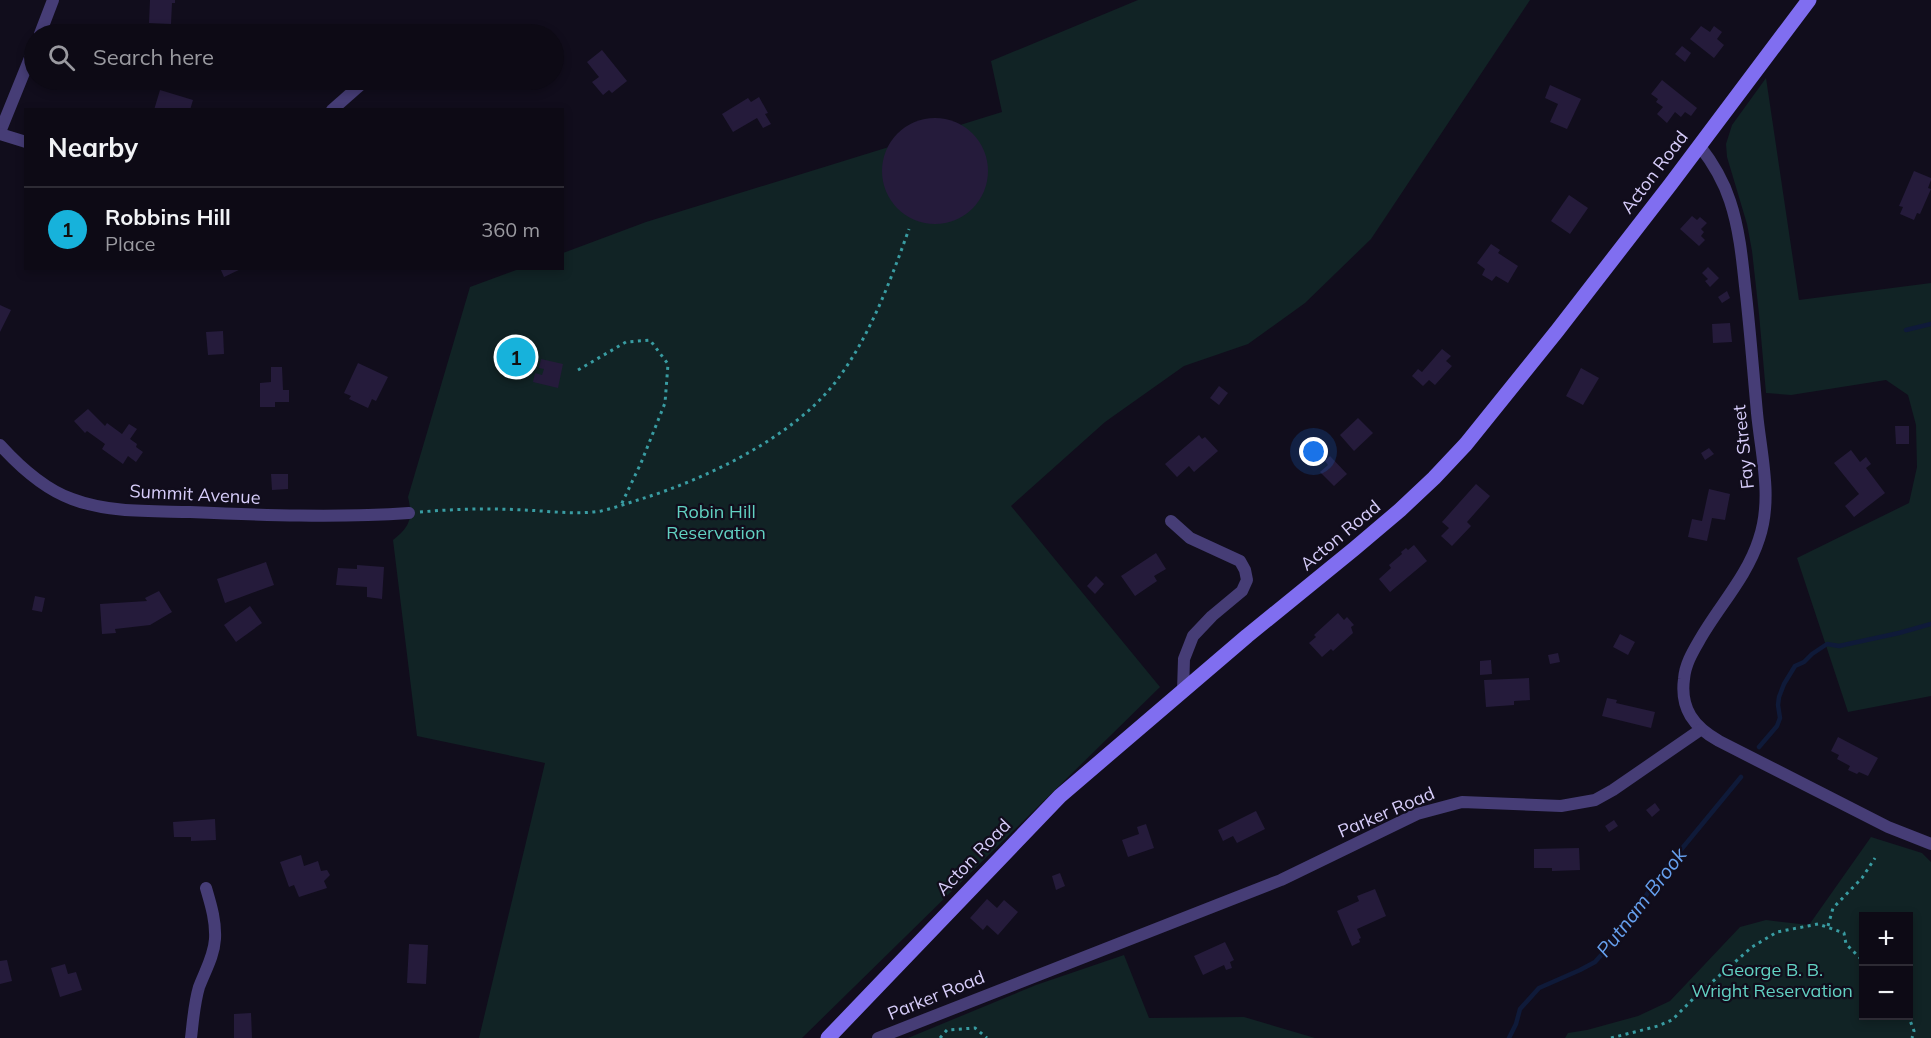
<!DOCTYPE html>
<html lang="en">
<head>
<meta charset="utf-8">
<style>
  :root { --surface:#0d0a15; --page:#16131e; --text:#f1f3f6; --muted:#9a9aa0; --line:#2d2b34; --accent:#17b2db }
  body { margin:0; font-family:Mulish,sans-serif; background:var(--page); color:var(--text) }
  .controls { position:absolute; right:18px; bottom:18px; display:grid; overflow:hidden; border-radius:0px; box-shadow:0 3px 9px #0003 }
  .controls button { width:54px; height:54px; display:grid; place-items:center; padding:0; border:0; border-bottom:2px solid var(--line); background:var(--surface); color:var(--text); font:30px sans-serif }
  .you { position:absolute; left:1314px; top:452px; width:21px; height:21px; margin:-15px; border:4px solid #fff; border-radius:50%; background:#1a73e8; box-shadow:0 0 0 9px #1a73e833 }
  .badge { display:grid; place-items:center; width:39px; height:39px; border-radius:50%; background:var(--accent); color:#111; font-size:20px; font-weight:700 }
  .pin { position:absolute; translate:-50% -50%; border:3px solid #fff; box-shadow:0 2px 6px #0006 }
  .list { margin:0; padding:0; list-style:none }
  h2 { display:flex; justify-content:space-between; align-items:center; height:78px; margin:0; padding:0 24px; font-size:26px }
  h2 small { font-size:20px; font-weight:400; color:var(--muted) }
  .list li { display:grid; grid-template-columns:39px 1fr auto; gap:18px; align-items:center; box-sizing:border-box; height:84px; padding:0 24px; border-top:2px solid var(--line) }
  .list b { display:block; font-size:22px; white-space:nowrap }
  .list p { margin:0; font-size:20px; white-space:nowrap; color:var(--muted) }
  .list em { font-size:20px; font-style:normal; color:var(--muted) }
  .icon { flex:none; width:33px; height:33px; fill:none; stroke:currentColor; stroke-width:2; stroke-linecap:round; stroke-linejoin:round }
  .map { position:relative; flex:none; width:1931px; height:1038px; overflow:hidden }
  .search { position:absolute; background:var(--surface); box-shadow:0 3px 9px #0003; left:24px; top:24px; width:540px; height:66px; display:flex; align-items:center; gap:15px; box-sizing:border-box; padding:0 21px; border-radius:33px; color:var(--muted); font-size:22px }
  .panel { position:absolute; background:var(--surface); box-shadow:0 3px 9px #0003; left:24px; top:108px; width:540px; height:162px; border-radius:0px }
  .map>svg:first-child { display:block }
</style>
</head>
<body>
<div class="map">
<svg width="1931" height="1038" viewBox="0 0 1931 1038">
  <rect width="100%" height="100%" fill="#110d1c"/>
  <g fill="#112325" fill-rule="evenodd">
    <path d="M1138,0h392l-159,239 -66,64 -57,41 -64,22 -79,56 -94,84 149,181 -358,351h-323l66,-275 -128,-27 -24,-196c17,-13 20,-22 15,-43l62,-210 49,-18 43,-1 1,-15 83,-31 356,-110 -11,-51z"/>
    <path d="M1766,78l33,222 132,-17v413l-83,16 -51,-154 112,-55 8,-36 -1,-42 -8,-30 -22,-15 -95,15 -25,-2 -7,-79 -7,-63 -5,-27 -20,-67 -1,-13 6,-19z"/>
    <path d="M1871,837l51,16 9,9v176h-366l3,-5 19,-3 51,-14 32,-15 70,-74 26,-7 43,5zM1908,916v100h-44v-100z"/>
    <path d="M1124,955l25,63 95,-1 71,21h-407l128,-53z"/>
  </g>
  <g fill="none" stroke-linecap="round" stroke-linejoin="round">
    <g stroke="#0f1a39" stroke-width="4.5">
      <path d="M1906,330l25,-6"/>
      <path d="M1759,747l18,-21 3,-8 -2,-13 1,-8 5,-13 11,-18 9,-4 8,-8 15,-10 12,2 60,-13 32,-9"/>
      <path d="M1509,1038l7,-14 4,-15 19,-21 41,-18 15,-8 17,-19 21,-27 23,-36 85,-103"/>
    </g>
  </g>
  <g fill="#251b3b">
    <path d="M150,0h25v3h-3l-1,21 -22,-1z"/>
    <path d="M1701,26l9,6 4,-6 8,6 -5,7 7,6 -10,13 -24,-19z"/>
    <path d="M1682,46l9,7 -6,9 -10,-8z"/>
    <path d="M602,50l25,31 -15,12 -3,-3 -6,5 -11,-13 7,-5 -12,-15z"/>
    <path d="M1662,80l35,28 -6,8 -6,-4 -4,5 -6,-5 -8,11 -10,-9 6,-7 -7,-5 2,-3 -7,-5z"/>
    <path d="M1550,85l31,14 -14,30 -17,-7 8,-18 -13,-6z"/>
    <path d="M160,90l33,10 -3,10h-36z"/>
    <path d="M759,97l9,16 -3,1 6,10 -8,4 -6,-10 -24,14 -11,-18 26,-16 3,4z"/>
    <circle cx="935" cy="171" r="53"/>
    <path d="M1914,171l17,7v2l-3,8 3,1 -11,25 -3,-1 -3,7 -14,-6 3,-7 -4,-1z"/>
    <path d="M1569,195l19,13 -18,26 -19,-13z"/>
    <path d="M1692,216l5,4 3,-3 7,6 -6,6 3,3 -3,4 4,4 -6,6 -19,-17z"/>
    <path d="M1491,244l9,6 -2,3 20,13 -10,17 -12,-7 -4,5 -10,-6 3,-6 -8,-6z"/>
    <path d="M1708,267l11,11 -9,9 -5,-6 3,-2 -6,-6z"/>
    <path d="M220,268h23l-19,9z"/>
    <path d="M1727,291l3,7 -8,5 -4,-6z"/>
    <path d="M0,305l11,5 -11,22z"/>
    <path d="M1730,323l2,19 -19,1 -1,-19z"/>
    <path d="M223,331l1,23 -16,1 -2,-23z"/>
    <path d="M1442,349l9,7 -5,5 6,5 -17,19 -6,-5 -6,6 -11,-10 6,-7 4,3z"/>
    <path d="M541,359l22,5 -5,24 -25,-6 2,-9 7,2 2,-6 -5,-1z"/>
    <path d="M358,363l30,14 -12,24 -4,-2 -4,9 -19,-9 2,-3 -7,-3z"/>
    <path d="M271,367h11l1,23h6v12h-14v5h-15v-24l11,-1z"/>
    <path d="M1581,368l18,10 -16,27 -17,-9z"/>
    <path d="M1219,386l9,7 -9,12 -9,-7z"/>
    <path d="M88,409l17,17 2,-3 15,11 7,-10 8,5 -7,10 7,5 -1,3 7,5 -7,10 -8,-6 -5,8 -21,-15 3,-5 -18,-13 -2,2 -11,-12z"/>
    <path d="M1358,418l15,15 -19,18 -14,-16z"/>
    <path d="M1895,426h14v18h-13z"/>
    <path d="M1199,435l3,4 3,-2 13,14 -24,21 -5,-6 -12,11 -12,-13z"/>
    <path d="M1709,448l5,6 -9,6 -4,-7z"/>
    <path d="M1851,450l9,12 6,-5 5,7 -5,4 19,25 -31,24 -9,-11 14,-12 -25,-31z"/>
    <path d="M1330,456l17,18 -13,12 -14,-14 8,-7 -3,-4z"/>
    <path d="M271,474h17v15l-16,1z"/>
    <path d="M1476,484l14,12 -23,26 4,4 -19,20 -11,-10 8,-8 -7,-6z"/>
    <path d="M1709,489l21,5 -5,26 -13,-2 -5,23 -19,-4 4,-18 10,2z"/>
    <path d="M1414,545l13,16 -37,31 -11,-13 12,-11 -2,-3 13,-11 -1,-2 5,-4 2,2z"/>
    <path d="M1156,553l10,16 -12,7 3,5 -22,15 -14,-20z"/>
    <path d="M266,562l8,23 -49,18 -8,-24z"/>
    <path d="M357,565l27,2 -2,32 -15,-2v-10l-31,-2 2,-17 19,1z"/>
    <path d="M1096,576l8,8 -9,10 -8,-8z"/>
    <path d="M159,591l13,21 -22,13 -35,4 1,4 -14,1 -2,-30 47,-3 -2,-3z"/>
    <path d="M35,596l10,2 -3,14 -10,-2z"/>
    <path d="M250,606l12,17 -26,19 -12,-17z"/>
    <path d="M1338,613l6,7 3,-3 7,8 -3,2 2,6 -20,18 -2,-2 -9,8 -13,-14 7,-6 -2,-2z"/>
    <path d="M1620,634l15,8 -7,13 -15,-8z"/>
    <path d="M1558,653l2,9 -10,2 -2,-9z"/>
    <path d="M1491,660l1,14 -12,1v-14z"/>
    <path d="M1529,678l1,22 -16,1v4l-28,2 -2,-27z"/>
    <path d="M1607,698l10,2 -1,3 39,9 -4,16 -49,-12z"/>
    <path d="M1838,737l40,21 -10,18 -9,-4 -2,2 -9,-4 2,-4 -13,-7 2,-4 -8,-4z"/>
    <path d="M1655,803l5,7 -8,7 -6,-7z"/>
    <path d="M1256,811l9,18 -28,14 -4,-7 -10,5 -5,-11z"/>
    <path d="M215,819l1,21 -25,1v-4h-17l-1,-15z"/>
    <path d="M1614,820l4,6 -9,6 -4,-6z"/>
    <path d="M1146,824l8,24 -26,9 -6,-17 17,-6 -2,-7z"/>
    <path d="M1579,848l1,22 -28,1v-3h-18v-19z"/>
    <path d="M301,855l3,11 14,-5 3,10 6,-1 3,5 -6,6 3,7 -28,9 -5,-12 -5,2 -9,-25z"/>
    <path d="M1060,873l5,13 -9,4 -4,-14z"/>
    <path d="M1375,889l11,27 -29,13 4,9 -2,1 1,3 -8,4 -15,-35 22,-10 -2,-5z"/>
    <path d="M987,899l10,9 7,-8 14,12 -20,23 -11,-10 -4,5 -13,-12z"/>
    <path d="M1225,942l9,18 -4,2 2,6 -6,2 -2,-5 -21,10 -9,-19z"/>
    <path d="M409,944l19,1 -2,39 -19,-1z"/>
    <path d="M7,960l5,21 -12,3v-23z"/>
    <path d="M65,964l3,10 8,-2 6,18 -22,7 -9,-29z"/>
    <path d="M251,1013l1,25h-18v-24z"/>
  </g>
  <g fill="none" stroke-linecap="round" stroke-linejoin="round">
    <g stroke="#399ca2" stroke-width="3" stroke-dasharray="3 4.5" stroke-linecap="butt">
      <path d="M578,370l48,-28 24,-2 18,24 -3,39 -24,60 -20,42"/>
      <path d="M420,512c34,-3 69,-4 104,-2 25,1 52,5 77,1 14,-3 27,-8 40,-12 65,-20 150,-61 193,-115 35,-45 56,-102 75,-155"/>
      <path d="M1828,926l5,-18 29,-30 13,-20"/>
      <path d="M1908,1015l6,16 -2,7"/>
      <path d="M940,1038l7,-8 28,-2 12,10"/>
      <path d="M1611,1038l47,-12 14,-6 23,-23 57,-50 25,-15 41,-8 26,9 2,11 18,18"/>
    </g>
    <g stroke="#463d76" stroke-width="12">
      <path d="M40,34l13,-34"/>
      <path d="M332,110l34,-30"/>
      <path d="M0,132l34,-84"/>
      <path d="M0,134l26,8"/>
      <path d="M1699,145c14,18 24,34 31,56 9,27 12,56 15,85 5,42 8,84 12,127 4,42 16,85 2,126 -12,38 -41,68 -60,102 -7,12 -14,24 -15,38 -4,30 10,48 35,62l169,86 43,17"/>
      <path d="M0,445c20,22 44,44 72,54 37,14 79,12 118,13 73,3 146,6 219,1"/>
      <path d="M1171,521l19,17 50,23 5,9 2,10 -5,11 -30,25 -19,20 -9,23 -1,32"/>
      <path d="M191,1038c2,-17 3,-34 8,-51 6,-16 15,-31 16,-48 1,-18 -4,-34 -9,-51"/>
      <path d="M878,1038l403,-158 136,-66 45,-12 99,4 34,-6 18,-10 87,-60"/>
    </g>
    <path stroke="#806ef0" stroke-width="15" d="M828,1038l232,-242 187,-160 107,-87 46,-39 34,-32 32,-34 91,-113 113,-146 139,-185"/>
  </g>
  <g text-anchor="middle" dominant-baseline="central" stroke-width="4.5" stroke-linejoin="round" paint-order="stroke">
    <g font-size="18" fill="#d7cdfa" stroke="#110d1c">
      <text transform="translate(1654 172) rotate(-53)">Acton Road</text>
      <text transform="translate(1743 447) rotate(-96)">Fay Street</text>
      <text transform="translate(195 494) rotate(3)">Summit Avenue</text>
      <text transform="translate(1340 535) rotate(-40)">Acton Road</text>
      <text transform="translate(1386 812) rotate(-23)">Parker Road</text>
      <text transform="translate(973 857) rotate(-46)">Acton Road</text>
      <text transform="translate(936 995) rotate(-22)">Parker Road</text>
    </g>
    <g font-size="18" fill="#62d1c2" stroke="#110d1c">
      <text x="716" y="511">Robin Hill<tspan x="716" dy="21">Reservation</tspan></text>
      <text x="1772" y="969">George B. B.<tspan x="1772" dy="21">Wright Reservation</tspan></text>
    </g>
    <g font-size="20" font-style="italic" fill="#66a0ef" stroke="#110d1c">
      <text transform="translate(1641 902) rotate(-52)">Putnam Brook</text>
    </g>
  </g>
</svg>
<div class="controls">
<button>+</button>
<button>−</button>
</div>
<div class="you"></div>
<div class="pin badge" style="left:516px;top:357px">1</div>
<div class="search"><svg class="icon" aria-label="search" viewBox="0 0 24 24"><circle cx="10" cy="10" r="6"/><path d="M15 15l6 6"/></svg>Search here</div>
<section class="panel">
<h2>Nearby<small></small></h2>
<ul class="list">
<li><span class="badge">1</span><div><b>Robbins Hill</b><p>Place</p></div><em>360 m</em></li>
</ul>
</section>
</div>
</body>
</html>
